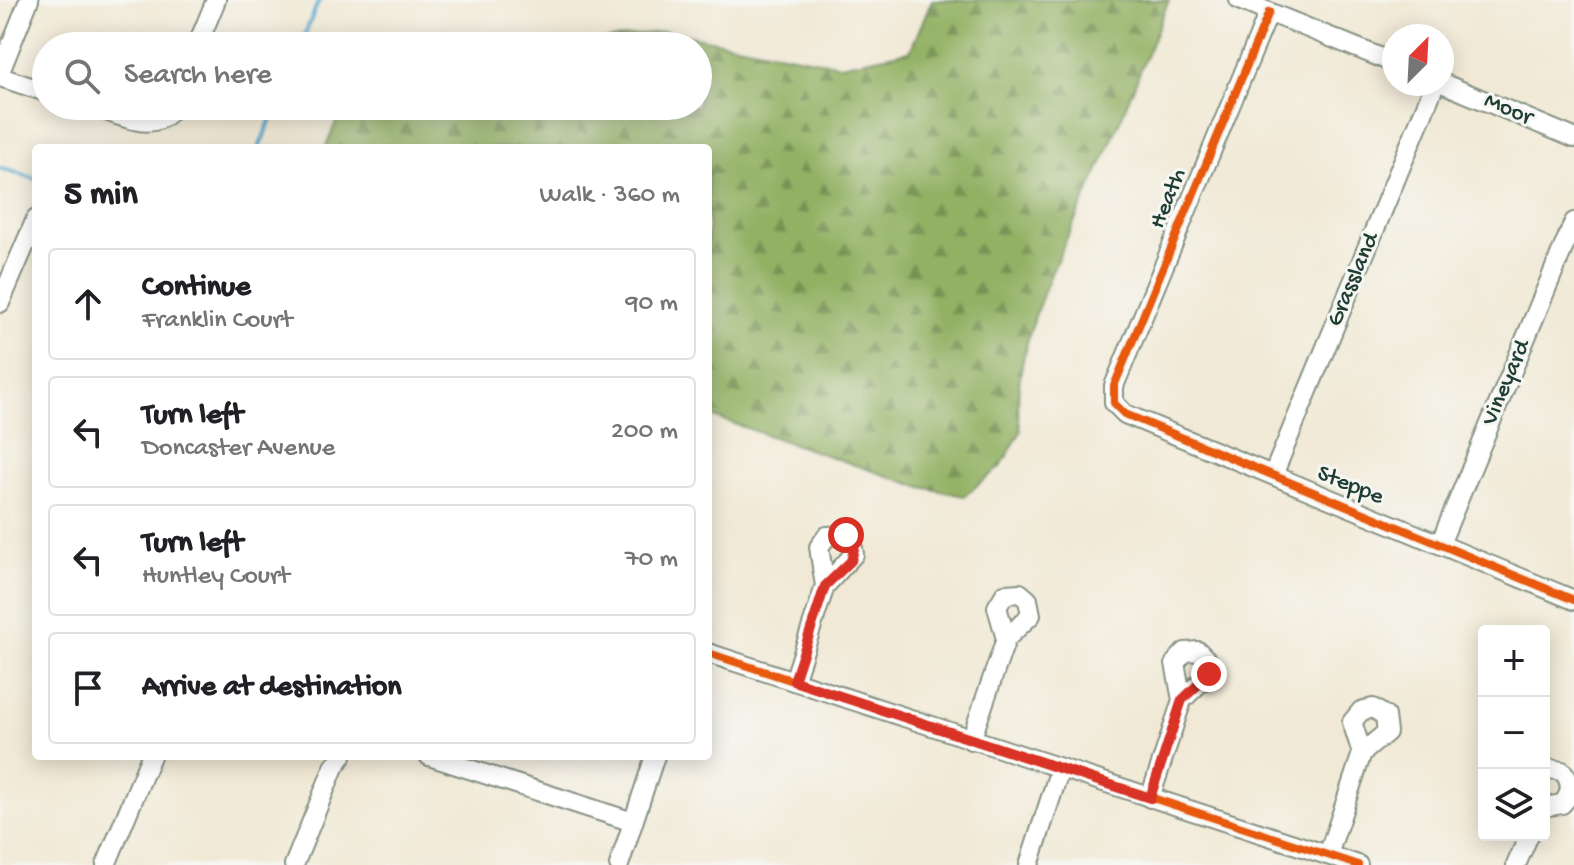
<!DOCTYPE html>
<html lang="en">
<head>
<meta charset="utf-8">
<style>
  :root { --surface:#fff; --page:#f6f6f6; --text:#202124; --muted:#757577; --line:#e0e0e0 }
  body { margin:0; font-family:"Gochi Hand",sans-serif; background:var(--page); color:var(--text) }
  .controls { position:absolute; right:24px; bottom:24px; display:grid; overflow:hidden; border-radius:8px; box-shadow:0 4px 20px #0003 }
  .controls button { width:72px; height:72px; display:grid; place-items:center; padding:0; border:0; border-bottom:2px solid var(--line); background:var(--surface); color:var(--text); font:40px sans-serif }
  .compass { position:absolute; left:1382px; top:24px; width:72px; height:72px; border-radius:50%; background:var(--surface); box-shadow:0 4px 20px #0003; rotate:24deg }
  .stop { position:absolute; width:24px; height:24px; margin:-18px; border:6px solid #d93025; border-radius:50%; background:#fff }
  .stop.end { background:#d93025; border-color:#fff; box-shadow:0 2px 8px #0008 }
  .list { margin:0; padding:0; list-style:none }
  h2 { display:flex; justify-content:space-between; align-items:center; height:104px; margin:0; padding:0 32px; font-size:34px }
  h2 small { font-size:26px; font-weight:400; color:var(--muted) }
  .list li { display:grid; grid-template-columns:52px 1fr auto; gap:24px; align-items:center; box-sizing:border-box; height:112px; margin:0 16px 16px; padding:0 16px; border:2px solid var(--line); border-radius:8px }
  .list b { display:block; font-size:30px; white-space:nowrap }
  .list p { margin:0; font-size:26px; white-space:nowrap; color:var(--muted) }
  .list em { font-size:26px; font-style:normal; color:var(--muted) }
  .icon { flex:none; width:44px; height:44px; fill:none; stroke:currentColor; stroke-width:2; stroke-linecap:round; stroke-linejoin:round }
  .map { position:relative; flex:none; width:1574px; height:865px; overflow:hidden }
  .search { position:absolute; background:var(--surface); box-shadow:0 4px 20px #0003; left:32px; top:32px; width:680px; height:88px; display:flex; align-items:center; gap:20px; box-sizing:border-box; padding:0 28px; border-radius:44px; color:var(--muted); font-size:30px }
  .panel { position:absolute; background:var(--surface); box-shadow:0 4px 20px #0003; left:32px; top:144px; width:680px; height:616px; border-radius:8px }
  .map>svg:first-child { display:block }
</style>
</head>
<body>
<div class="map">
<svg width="1574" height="865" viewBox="0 0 1574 865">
  <defs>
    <pattern id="forest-firs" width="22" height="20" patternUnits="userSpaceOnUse" patternTransform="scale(2)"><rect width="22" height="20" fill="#93b164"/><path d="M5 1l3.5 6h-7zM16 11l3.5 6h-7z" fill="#779153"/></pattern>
  </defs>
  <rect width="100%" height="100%" fill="#f6f6f2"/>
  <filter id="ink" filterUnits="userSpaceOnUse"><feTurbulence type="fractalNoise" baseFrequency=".0125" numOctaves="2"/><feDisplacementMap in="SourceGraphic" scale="16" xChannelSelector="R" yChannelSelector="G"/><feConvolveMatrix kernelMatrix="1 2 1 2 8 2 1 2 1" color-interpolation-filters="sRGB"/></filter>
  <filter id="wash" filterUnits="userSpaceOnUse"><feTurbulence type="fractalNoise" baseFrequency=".006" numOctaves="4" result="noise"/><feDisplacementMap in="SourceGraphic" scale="32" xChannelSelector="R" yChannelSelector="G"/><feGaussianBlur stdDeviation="1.8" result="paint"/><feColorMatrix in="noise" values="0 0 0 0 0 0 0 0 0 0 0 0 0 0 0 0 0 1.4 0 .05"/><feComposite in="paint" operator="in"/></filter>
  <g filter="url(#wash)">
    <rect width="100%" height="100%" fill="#f1e9d5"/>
    <g fill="url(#forest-firs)" stroke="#59774c" stroke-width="2">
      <path d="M932,0h237c-21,51 -41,103 -63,154 -33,75 -103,197 -85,277l-20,35 -37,30 -47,-10 -209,-71v-267h-383l18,-42h355v-60h-132l98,-15 176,34 70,-14z"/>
      <path d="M488,36l24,10h-117l6,-6z"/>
    </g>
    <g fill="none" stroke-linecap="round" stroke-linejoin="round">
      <g stroke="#55acd2" stroke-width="4">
        <path d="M300,46l19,-46"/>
        <path d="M259,148l17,-42"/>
        <path d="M0,168l36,11"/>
      </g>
    </g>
  </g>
  <g filter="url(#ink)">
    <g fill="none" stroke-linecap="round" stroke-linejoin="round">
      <defs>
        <g id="minor">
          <path d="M1239,0l155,63"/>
          <path d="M1269,12l-155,374v17l11,11 449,186"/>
          <path d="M197,46l19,-46"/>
          <path d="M0,72l29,-72"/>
          <path d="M0,77l46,15"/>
          <path d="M1442,83l132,55"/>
          <path d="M92,106c25,8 65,31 81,0"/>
          <path d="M0,303l36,-84"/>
          <path d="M1273,475l162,-391"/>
          <path d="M1440,544l134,-322"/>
          <path d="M708,653l650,212"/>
          <path d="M794,681l31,-95 29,-32 -2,-11 -6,-8 -19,1 -8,11 6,39"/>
          <path d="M971,740l35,-101 25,-24 -3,-15 -8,-7 -15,1 -8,13 9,32"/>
          <path d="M429,756l204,66"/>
          <path d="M1544,768l18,3c10,10 10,23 0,33l-18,3"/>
          <path d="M1150,798l32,-98 -7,-37 10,-11 13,-1 10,10 1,13 -27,26"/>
          <path d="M1328,855l34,-102 25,-21 -2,-16 -12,-8 -12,3 -9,11 10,31"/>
          <path d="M106,865l45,-109"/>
          <path d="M294,865l40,-98 8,-11"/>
          <path d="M619,865l36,-109"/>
          <path d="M1029,865l31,-96"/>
          <path d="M1516,865l13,-30"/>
        </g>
      </defs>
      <use href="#minor" stroke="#889384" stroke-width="22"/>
      <use href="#minor" stroke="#fff" stroke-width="18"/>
      <defs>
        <g id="cycleway">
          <path d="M1269,12l-155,374v17l11,11 449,186"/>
          <path d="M708,653l650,212"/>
        </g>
      </defs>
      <use href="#cycleway" stroke="#f6f6f2" stroke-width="13"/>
      <use href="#cycleway" stroke="#e8590c" stroke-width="8"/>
    </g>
  </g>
  <g fill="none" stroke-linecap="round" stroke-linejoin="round" filter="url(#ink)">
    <path stroke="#d93025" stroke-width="10" d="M846,535l8,14 -3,12 -26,25 -31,95 356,117 32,-98 27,-26"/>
  </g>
  <g text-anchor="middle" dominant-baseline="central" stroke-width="6" stroke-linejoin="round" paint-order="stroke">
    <g font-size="24" fill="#1f3d34" stroke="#f6f6f2">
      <text transform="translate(1508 110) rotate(23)">Moor</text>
      <text transform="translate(1169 199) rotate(-68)">Heath</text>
      <text transform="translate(1354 280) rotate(-67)">Grassland</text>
      <text transform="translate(1507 383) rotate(-67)">Vineyard</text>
      <text transform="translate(1350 486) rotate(22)">Steppe</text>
    </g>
  </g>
</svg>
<div class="controls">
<button>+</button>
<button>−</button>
<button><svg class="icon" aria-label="layers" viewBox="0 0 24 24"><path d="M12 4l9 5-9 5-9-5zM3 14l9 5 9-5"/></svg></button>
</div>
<svg class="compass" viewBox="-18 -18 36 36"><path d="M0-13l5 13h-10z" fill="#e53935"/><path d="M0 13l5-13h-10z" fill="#757577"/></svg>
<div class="stop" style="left:846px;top:535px"></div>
<div class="stop end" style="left:1209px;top:674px"></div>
<div class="search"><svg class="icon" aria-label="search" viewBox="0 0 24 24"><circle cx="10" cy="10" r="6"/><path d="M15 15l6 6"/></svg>Search here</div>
<section class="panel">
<h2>5 min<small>Walk · 360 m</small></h2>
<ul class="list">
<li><svg class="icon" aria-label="ahead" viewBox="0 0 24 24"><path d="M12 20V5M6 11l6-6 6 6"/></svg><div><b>Continue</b><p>Franklin Court</p></div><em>90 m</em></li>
<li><svg class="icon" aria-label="left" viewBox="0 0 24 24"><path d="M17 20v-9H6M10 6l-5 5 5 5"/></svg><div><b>Turn left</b><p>Doncaster Avenue</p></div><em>200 m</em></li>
<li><svg class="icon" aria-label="left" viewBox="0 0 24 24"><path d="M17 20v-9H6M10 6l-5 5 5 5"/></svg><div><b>Turn left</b><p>Huntley Court</p></div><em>70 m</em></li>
<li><svg class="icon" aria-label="arrive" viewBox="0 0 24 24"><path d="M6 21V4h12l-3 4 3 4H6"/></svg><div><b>Arrive at destination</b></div></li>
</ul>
</section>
</div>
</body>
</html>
